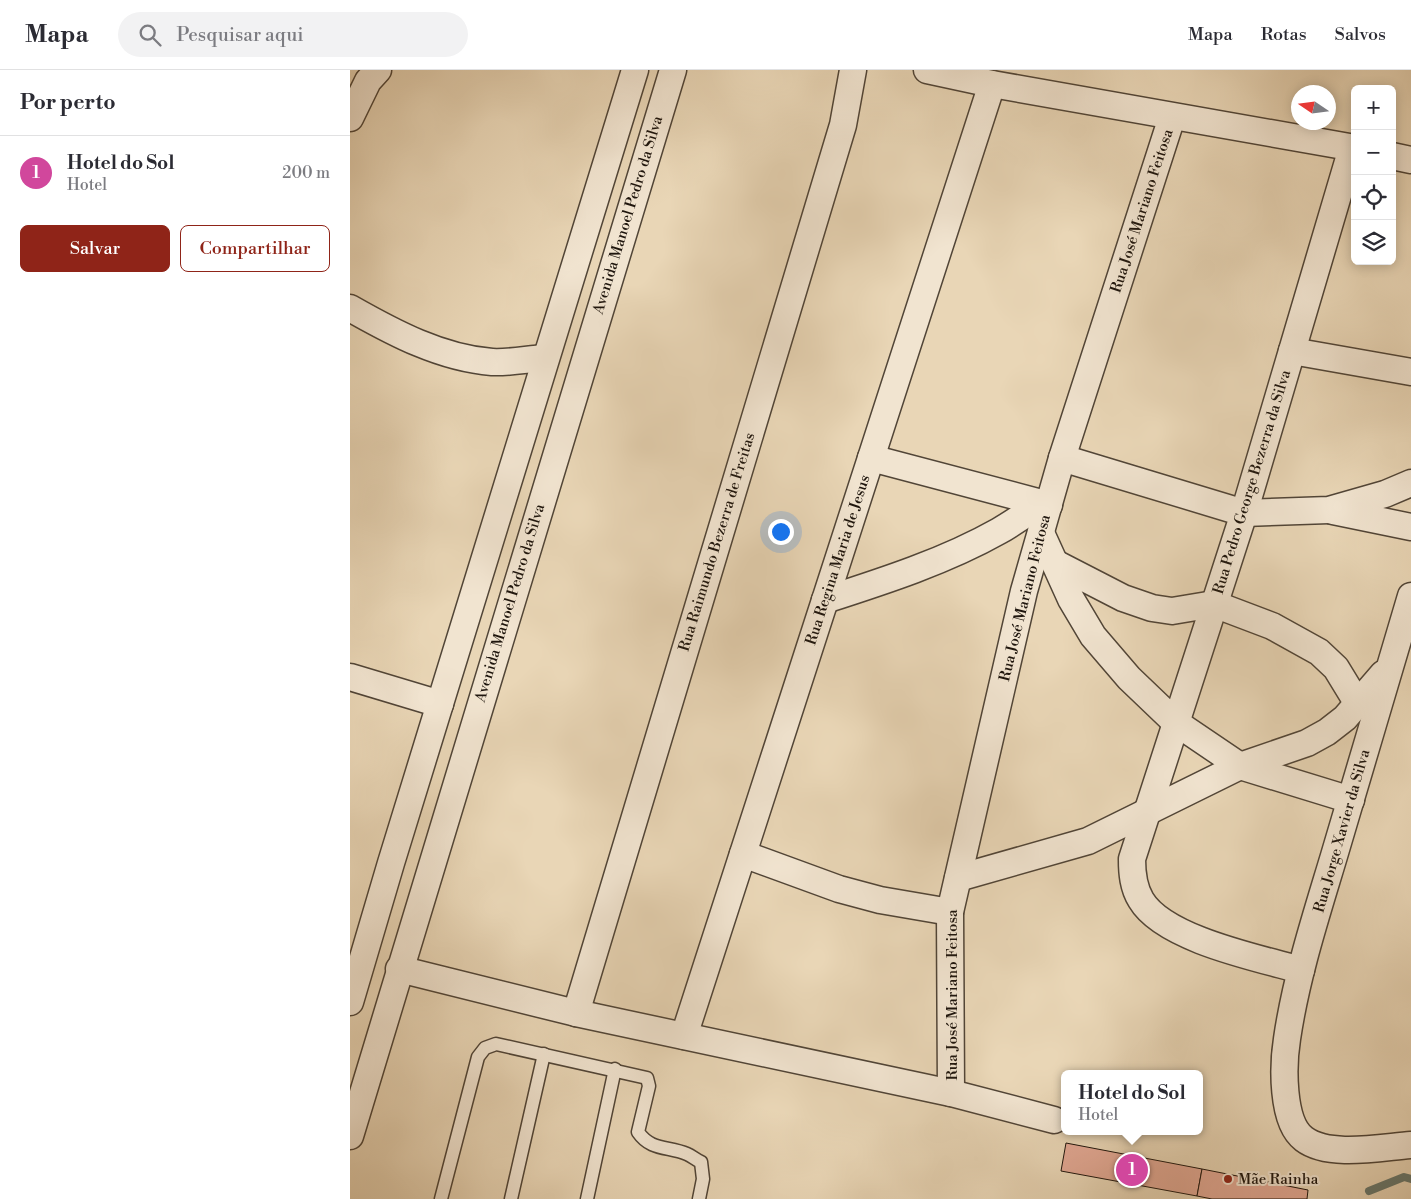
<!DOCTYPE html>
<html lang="pt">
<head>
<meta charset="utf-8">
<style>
  :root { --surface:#fff; --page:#f2f2f3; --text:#2b2b33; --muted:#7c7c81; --line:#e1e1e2; --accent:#8f2418 }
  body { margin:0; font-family:"Libre Bodoni",serif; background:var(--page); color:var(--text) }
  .controls { position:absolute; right:15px; top:15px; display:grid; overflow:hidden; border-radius:8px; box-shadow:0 2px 12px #0003 }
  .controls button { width:45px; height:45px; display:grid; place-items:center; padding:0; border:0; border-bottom:1px solid var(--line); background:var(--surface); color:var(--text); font:25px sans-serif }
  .compass { position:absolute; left:941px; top:15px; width:45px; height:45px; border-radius:50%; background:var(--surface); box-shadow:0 2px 12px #0003; rotate:283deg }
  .you { position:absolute; left:430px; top:461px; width:18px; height:18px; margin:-12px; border:4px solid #fff; border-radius:50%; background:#1a73e8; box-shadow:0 0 0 8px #1a73e833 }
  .badge { display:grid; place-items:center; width:32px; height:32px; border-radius:50%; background:var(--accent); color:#fff; font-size:16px; font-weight:700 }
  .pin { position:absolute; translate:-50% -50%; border:2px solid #fff; box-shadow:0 1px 5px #0006 }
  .popup { position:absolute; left:711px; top:1000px; width:142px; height:65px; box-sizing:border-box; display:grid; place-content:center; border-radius:8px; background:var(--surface); filter:drop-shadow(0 1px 4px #0005); font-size:16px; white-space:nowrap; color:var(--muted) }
  .popup b { font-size:19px; color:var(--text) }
  .popup::after { content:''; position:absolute; left:50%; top:100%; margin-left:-10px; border:10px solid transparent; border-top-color:var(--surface) }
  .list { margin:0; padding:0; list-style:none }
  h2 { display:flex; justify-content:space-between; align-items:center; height:65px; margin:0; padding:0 20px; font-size:21px }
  h2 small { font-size:16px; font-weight:400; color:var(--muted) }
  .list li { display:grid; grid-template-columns:32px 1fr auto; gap:15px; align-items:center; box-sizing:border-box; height:75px; padding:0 20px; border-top:1px solid var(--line) }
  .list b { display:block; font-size:19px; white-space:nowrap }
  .list p { margin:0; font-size:16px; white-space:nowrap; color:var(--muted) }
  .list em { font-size:16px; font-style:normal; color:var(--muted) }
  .actions { display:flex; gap:10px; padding:15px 20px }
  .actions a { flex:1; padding:11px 0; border:1px solid var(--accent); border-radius:8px; text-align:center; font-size:18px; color:var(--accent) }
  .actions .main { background:var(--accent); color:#fff }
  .icon { flex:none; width:28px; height:28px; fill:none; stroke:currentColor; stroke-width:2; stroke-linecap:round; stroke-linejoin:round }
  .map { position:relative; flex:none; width:1061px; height:1129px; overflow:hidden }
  header { display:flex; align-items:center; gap:30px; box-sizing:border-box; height:70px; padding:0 25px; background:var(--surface); border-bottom:1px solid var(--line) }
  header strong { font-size:24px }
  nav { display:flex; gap:28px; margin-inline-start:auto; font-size:18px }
  .search { width:350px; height:45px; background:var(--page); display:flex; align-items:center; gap:12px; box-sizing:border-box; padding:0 18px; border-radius:28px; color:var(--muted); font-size:19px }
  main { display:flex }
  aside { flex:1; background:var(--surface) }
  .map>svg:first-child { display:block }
</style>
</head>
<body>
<header>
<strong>Mapa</strong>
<div class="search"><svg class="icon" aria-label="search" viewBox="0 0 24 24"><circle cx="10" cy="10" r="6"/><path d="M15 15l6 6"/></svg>Pesquisar aqui</div>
<nav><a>Mapa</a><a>Rotas</a><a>Salvos</a></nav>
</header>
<main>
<aside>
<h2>Por perto<small></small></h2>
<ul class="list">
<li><span class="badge" style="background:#d1479c">1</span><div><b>Hotel do Sol</b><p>Hotel</p></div><em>200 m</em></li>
</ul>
<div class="actions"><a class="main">Salvar</a><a>Compartilhar</a></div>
</aside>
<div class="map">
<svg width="1061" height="1129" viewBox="0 0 1061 1129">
  <rect width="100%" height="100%" fill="#e9d6b6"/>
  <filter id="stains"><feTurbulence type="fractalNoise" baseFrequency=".004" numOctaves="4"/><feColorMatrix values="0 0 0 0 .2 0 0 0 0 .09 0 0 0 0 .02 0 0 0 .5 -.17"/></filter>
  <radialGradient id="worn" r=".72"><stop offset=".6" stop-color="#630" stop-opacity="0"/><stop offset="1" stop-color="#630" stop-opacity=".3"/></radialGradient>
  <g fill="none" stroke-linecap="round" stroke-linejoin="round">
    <path stroke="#67776d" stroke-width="8" d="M1019,1121l35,-14 7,2"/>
  </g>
  <g fill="#e2a894" stroke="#1e150d">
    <path d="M716,1073l136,26 -5,27 -136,-25z"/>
    <path d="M852,1099l106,21 -1,9h-95l-15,-3z"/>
  </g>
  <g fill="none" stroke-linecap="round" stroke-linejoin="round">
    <defs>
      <g id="lane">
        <path d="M91,1129l37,-142 7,-9 11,-4 151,34 2,8 -11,46c13,19 30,14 49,22 5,2 9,6 14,8l2,17 -4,20"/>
        <path d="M161,1129l33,-145"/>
        <path d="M237,1129l28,-130"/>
      </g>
      <g id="street">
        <path d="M577,0l65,14 363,64"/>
        <path d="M0,48l18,-37 10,-11"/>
        <path d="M1042,86l19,4"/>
        <path d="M0,238c44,25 91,50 142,54 17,1 36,-3 53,-4"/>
        <path d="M942,281l119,21"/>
        <path d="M521,388l178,47"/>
        <path d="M712,388l182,55 85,-3 56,-16 26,-11"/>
        <path d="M983,441l78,16"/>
        <path d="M691,463l30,66 22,37 36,42 46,44 65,44 111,34"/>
        <path d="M705,493l68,35 29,10 20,3 42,-7 58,22 47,26 17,16 22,36"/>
        <path d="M1061,526c-26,87 -51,173 -77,260 -18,60 -38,121 -47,183 -4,25 -6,83 17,100 25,19 78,8 107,6"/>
        <path d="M475,530c59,-19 121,-39 174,-69 14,-8 28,-18 42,-27"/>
        <path d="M0,607l90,27"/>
        <path d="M393,784l96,35 41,11 70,12"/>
        <path d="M608,808l130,-37 152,-75 67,-23 20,-11 18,-14 38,-44"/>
        <path d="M49,899l177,44 375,80 103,27"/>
        <path d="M951,900c-43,-12 -137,-31 -160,-70 -8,-13 -9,-27 -9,-41l112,-346 108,-365"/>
        <path d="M0,932l41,-139 244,-793"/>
        <path d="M226,943l267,-888 10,-55"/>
        <path d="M334,966l308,-952"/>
        <path d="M601,1023l-1,-181 74,-321 38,-133 110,-341"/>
        <path d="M0,1066l323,-1066"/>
      </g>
    </defs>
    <use href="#lane" stroke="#514537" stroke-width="15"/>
    <use href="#street" stroke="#514537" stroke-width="29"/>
    <use href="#lane" stroke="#f1e4d0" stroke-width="12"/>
    <use href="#street" stroke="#f1e4d0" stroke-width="26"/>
  </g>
  <circle fill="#8f2418" stroke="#f1e4d0" stroke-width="2" cx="878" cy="1109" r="5"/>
  <g text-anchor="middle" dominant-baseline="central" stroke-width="4" stroke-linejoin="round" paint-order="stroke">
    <g font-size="15" fill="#1e150d" stroke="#f1e4d0">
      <text transform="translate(792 141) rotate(-72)">Rua José Mariano Feitosa</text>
      <text transform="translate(278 145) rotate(-73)">Avenida Manoel Pedro da Silva</text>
      <text transform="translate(902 412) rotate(-73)">Rua Pedro George Bezerra da Silva</text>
      <text transform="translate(367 472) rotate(-73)">Rua Raimundo Bezerra de Freitas</text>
      <text transform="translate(488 490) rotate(-72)">Rua Regina Maria de Jesus</text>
      <text transform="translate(675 528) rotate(-76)">Rua José Mariano Feitosa</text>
      <text transform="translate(160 533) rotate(-73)">Avenida Manoel Pedro da Silva</text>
      <text transform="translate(992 761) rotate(-74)">Rua Jorge Xavier da Silva</text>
      <text transform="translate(602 925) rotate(-90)">Rua José Mariano Feitosa</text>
    </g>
    <g font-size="15" fill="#1e150d" stroke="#f1e4d0" text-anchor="start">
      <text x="888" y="1109">Mãe Rainha</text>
    </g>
  </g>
  <rect width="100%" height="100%" filter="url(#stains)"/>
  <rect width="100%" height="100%" fill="url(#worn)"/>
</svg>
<div class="controls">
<button>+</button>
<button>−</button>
<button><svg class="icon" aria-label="locate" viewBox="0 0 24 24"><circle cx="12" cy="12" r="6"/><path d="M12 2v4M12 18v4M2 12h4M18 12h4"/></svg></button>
<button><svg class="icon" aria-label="layers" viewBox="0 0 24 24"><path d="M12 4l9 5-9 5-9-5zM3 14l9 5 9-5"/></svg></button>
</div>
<svg class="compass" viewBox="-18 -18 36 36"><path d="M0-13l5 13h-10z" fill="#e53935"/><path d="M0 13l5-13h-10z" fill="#7c7c81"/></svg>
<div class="you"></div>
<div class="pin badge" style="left:782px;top:1100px;background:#d1479c">1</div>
<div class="popup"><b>Hotel do Sol</b>Hotel</div>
</div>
</main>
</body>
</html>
